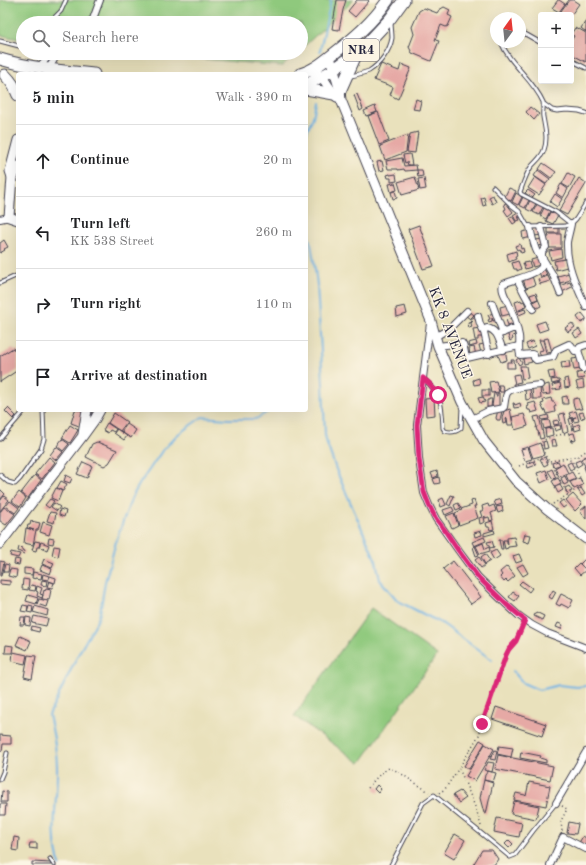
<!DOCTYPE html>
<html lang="en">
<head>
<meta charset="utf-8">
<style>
  :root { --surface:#fff; --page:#f2f2f2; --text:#202124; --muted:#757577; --line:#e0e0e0 }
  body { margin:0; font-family:"Old Standard TT",serif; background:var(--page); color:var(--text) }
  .controls { position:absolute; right:12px; top:12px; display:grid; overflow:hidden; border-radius:4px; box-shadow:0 4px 16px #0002 }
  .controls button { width:36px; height:36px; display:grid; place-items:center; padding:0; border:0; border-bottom:1px solid var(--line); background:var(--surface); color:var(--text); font:20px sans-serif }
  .compass { position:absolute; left:490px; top:12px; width:36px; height:36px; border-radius:50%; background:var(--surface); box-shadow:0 4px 16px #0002; rotate:15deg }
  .stop { position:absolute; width:12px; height:12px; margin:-9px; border:3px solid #db2777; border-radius:50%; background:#fff }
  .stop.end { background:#db2777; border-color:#fff; box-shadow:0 1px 4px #0008 }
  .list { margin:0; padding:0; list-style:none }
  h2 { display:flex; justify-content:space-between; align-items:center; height:52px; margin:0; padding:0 16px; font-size:17px }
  h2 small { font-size:13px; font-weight:400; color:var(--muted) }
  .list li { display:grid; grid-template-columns:26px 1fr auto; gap:12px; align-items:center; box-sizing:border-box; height:72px; padding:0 16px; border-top:1px solid var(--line) }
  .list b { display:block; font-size:15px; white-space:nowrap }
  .list p { margin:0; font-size:13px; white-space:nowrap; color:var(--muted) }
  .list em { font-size:13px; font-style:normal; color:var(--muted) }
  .icon { flex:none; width:22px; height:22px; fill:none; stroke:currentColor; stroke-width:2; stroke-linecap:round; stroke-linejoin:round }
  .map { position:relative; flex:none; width:586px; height:865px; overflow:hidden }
  .search { position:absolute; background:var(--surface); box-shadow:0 4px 16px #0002; left:16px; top:16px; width:292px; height:44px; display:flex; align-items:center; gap:10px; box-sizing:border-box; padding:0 14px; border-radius:22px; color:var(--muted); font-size:15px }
  .panel { position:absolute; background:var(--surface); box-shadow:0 4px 16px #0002; left:16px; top:72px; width:292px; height:340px; border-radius:4px }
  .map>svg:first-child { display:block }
</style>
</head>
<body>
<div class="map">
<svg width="586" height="865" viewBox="0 0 586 865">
  <rect width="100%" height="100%" fill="#fcf5e5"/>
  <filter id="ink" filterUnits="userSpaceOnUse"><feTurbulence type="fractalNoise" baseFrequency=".025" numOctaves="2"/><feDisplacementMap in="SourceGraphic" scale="8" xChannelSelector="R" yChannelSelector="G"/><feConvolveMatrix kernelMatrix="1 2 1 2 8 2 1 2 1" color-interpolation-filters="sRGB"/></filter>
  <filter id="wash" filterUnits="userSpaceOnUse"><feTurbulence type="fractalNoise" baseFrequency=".012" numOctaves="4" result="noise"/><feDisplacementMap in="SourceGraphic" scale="16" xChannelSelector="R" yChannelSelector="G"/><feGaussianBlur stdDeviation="0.9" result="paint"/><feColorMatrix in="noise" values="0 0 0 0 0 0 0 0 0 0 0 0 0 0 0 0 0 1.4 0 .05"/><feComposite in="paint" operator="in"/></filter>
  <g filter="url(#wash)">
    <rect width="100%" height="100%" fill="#e9e1bc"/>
    <g fill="#8fc97d" stroke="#58765c">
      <path d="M0,0h354l-53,49v-26h-278v17l-23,-5z"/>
      <path d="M135,53h161l-14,13z"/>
      <path d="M371,608l66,47 -77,108 -66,-47z"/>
    </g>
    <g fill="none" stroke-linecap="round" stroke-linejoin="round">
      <g stroke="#6fb3e5" stroke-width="2">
        <path d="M320,51l11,-51"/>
        <path d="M306,134l7,-17 3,-15"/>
        <path d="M306,230l5,14 3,18 3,23 6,98 2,52 2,9 10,28 39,89 4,19 18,21 45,23 49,36"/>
        <path d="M513,671l10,12 16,7 20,-5 18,2 9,-1"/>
        <path d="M60,865c-11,-31 -2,-66 -3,-98 0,-19 -4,-34 -8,-52l30,-62 18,-32 3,-8 5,-31 12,-44 15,-41 8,-14 22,-32 15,-16 25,-18 26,2h28l15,-9"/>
      </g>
    </g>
    <g id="blocks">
      <g fill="#e6a9a5">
        <path d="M337,0h9l-3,10 -4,20 -7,-1z"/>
        <path d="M357,0h11l1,1 -14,16 -7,-6z"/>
        <path d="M558,0h1l6,4 -6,8 -7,-4z"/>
        <path d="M569,0h4l6,4 -8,11h-13z"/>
        <path d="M444,7l6,3 -2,5 4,2 -4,9 -2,1 -5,-2 -6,15 4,1 -8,20 -19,-8 -3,-6 5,-13 -2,-7 7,-16 5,-3 13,5 2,-3z"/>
        <path d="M586,21v11l-5,-4z"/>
        <path d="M575,28l3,2 1,-1 7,4v29l-15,-8v-8l1,-2 -1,-1v-2l3,-5 -3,-2z"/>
        <path d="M381,64l18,7 2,-7 10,4 -13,31 -8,-4 3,-8 -19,-7z"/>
        <path d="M357,94l6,15 -3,2 -6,-16z"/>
        <path d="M416,99l5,2 -2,9 -6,-1z"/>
        <path d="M375,106l2,6 -11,4 -2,-5z"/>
        <path d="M530,107l9,7 -5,6 -8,-8z"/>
        <path d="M378,112l11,29 -10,4 -11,-29z"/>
        <path d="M418,132l-3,21 -8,-1 3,-18z"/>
        <path d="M408,135l-2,17 -21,8 -5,-14z"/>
        <path d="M410,154l2,11h-4l-1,-3 -2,1 -2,-8z"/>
        <path d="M402,158l2,8 12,-1 1,5 -12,1 -1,-2 -6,1v-1h-10l-2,-8z"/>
        <path d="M382,161l2,9 -5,1 -2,-9z"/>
        <path d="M543,163l13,9 -5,6 -12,-9z"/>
        <path d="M417,170h5l1,6 -5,1z"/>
        <path d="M538,170l12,9 -4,5 -12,-8z"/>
        <path d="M568,173l7,4 -6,11 -7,-4z"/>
        <path d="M390,174v1l6,-1 1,7 -6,1v-4h-3l-1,-3z"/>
        <path d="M415,177l4,13 -17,5 -4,-13z"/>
        <path d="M535,177l11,8 -7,10 -11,-7z"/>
        <path d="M424,178l2,11 -6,1 -2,-11z"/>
        <path d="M579,178l7,5v1l-19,31 -8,-4z"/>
        <path d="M395,183l2,7 -6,2 -2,-8z"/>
        <path d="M561,184l7,5 -5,9 -7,-5z"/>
        <path d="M509,188l7,3 -5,10 -7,-3z"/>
        <path d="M528,190l7,5 -3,3 -7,-5z"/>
        <path d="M395,191l2,7 -4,1 -2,-7z"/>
        <path d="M516,193l6,4 -4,8 -6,-3z"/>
        <path d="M555,194l7,5 -5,8 -7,-5z"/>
        <path d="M493,195l3,7 -4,2 -3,-7z"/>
        <path d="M484,197l2,8 -3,1 -2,-8z"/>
        <path d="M523,197l6,3 -4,8 -6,-3z"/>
        <path d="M530,200l6,3 -4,9 -6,-3z"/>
        <path d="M506,203l7,9 -5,4 -4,-6 2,-1 -2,-5z"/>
        <path d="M537,204l6,3 -4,8 -6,-3z"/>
        <path d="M544,208l6,3 -4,8 -6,-3z"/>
        <path d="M518,212l3,5 -2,1 -1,-2h-1l3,4 -4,1 -3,-6z"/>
        <path d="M550,212l8,3 -5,9 -7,-3z"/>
        <path d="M512,216l4,6 -3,2 -4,-6z"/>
        <path d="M419,225l15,41 -11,3 -15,-40z"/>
        <path d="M540,228l1,7 -6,1 -2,-7z"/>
        <rect x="548" y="228" width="11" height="5"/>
        <path d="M530,230l2,7 -9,2 -1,-7z"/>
        <path d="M548,234h13v14h-12v-6h-3v-5h3z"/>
        <path d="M542,239l2,6 -6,1 -2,-6z"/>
        <path d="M4,240l4,7 -4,2 1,1 -5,3v-10z"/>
        <path d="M520,244l1,5 2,-1 1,4 -3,1 -2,-4 -2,1 -2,-4z"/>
        <path d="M561,249l1,8 -11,3 -2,-9z"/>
        <path d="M516,251l1,5h-2l1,3 -7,3 -2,-8z"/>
        <path d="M538,258l2,7 -7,2 -2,-7z"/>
        <path d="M565,259l2,8 -11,3 -2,-9z"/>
        <path d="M518,261l3,8 -4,2v-2h-3l-2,-6z"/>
        <path d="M529,262l2,5 -6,2 -2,-6z"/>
        <path d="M545,270l2,5 -6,2 -2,-5z"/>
        <path d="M569,273l2,7 -11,3 -2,-7z"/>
        <path d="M532,276l3,9 -9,3 -3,-9z"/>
        <path d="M548,276l2,5 -10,3 -2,-5z"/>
        <path d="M570,282l2,5 -10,5 -3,-6z"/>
        <path d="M536,293l2,6 -6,2 -2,-6z"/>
        <path d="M538,299l3,7 -4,2 -4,-6z"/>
        <path d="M521,300l1,2 2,-1 2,5 -3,1 1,1 -5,2v1l6,-2 1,3 -7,3 -4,-13z"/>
        <path d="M508,305l2,9 -8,2 -2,-9z"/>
        <path d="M405,306l2,8 -10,3 -1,-9z"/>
        <path d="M469,311l5,4 -4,4 -5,-4z"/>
        <path d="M493,313l3,7 -3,1 -1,-3v3l-3,1 -1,-2 2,-1 -2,-4z"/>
        <path d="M582,313l4,5v2l-5,3 -4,-6z"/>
        <path d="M475,316l2,1 -6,6 1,4 -3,1 -1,-5 4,-1 -2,-2z"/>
        <path d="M513,318l2,6 -3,1 -1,-1 -3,1 -2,-5z"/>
        <path d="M545,321l3,8 -9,3 -3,-8z"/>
        <path d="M572,323l3,4 -7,5 -3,-4z"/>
        <path d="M481,328l1,9h-4v3h-3l-2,-11z"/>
        <path d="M579,329l3,5 -6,4 -3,-5z"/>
        <path d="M513,330l2,5 -3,1 1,3 -3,2 -3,-9z"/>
        <path d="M548,338l4,14 -4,1 -4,-14z"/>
        <path d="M539,340h4l4,17 -6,1 -2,-7 4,-1z"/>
        <path d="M476,341l1,4 -8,2 -1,-4z"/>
        <path d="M533,341l2,5 -7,3 -2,-5z"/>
        <path d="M484,344l2,8 -5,1 -2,-8z"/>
        <path d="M474,347l2,8 -6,1 -1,-8z"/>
        <path d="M13,348l2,3 2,-1 1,1v19l-18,12v-26z"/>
        <path d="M505,350l2,10 -6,2 -4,-9z"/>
        <path d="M530,356l2,6 -8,2 -1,-5z"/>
        <path d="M519,358l3,5 -3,2 -3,-5z"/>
        <path d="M579,358l2,9h-2l1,2 -6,1 -2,-11z"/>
        <path d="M511,360h3l1,8h-8v-6h5z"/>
        <path d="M569,361l1,6 -8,1 -1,-6z"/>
        <path d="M520,366h6l2,12 -6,1z"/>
        <path d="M554,371l1,7 -5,1 -2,-7z"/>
        <path d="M583,372l2,6 -7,1 -1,-6z"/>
        <path d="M519,374l2,8 -5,1 1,4 -3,1 -1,-4h2l-2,-9z"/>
        <path d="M479,378l1,6 -6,1 -1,-5z"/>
        <path d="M568,378l2,9 -5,1 -1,-9z"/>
        <path d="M557,379v1h2l1,2 -8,2 -1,-4z"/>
        <path d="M583,380l1,8 -6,1 -2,-7z"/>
        <path d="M496,381l3,11 -8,1 -2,-11z"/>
        <path d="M560,383l1,6 -8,1 -1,-5z"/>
        <path d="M549,384l1,10 -7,1 -2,-9z"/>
        <path d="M498,385h4l2,7h-4z"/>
        <path d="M540,387l1,12h-8l-1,-11z"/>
        <path d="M530,388l1,11 -5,1 -1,-11z"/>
        <rect x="482" y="390" width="7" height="6"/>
        <path d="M494,393l2,1v2h1v-3h2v14l-7,-1z"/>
        <path d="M567,396l1,8h-5l-1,-7z"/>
        <path d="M483,397l2,5 -5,1 -2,-5z"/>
        <path d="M434,398l1,17 -9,1 -1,-17z"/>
        <path d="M551,398l1,4h2l2,4 -2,1 1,5 -8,2 -1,-4 -2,1 -3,-7 3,-1 -1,-3z"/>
        <path d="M578,398l4,11h-3v-1l-4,1 -2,-6v-4z"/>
        <path d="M489,399h3l-1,8h-4v-7h2z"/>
        <path d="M535,402l3,9 -7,2 -1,-3h-2l-1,-3 2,-1 -1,-2z"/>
        <path d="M513,403h1l1,2 5,-2 1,4 -7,1z"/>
        <path d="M8,408l8,8 -3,3 -8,-8z"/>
        <path d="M510,409l3,16h-5l-1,-7 -1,1 1,4 -4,1 -1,-6 2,-7z"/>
        <path d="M75,410h9l-5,16 -8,-3z"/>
        <path d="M498,410l4,1 -2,9h-3l-1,-2z"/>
        <path d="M576,411l3,10 -5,1 -1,-4 3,-1 -5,1 -2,-5z"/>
        <path d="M583,412l2,5 -2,1v-1v1l-2,1 -2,-6z"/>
        <path d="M114,413l13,9 -7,9 -12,-8z"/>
        <path d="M564,413l4,18 -5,2 -4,-19z"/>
        <path d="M524,414l4,12 -13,4 -3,-13z"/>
        <path d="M548,415l1,4 -7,1 -1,-3z"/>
        <path d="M539,416l5,22 -4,1 -2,-8h-1l-1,-4h1l-3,-10z"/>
        <path d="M572,418l1,4 -1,1 2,6 -2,1 -3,-11z"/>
        <path d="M549,420l2,7 -7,2 -2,-8z"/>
        <path d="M558,420l1,4 -5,1 -1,-4z"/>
        <path d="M107,423l9,6 -2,3 -4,-2 -2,3 -5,-3z"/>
        <path d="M127,424l9,6 -5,8 -10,-6z"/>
        <path d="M579,424l2,5 -6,2 -1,-5z"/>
        <path d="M70,425l8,5 -8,13 -8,-5z"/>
        <path d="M560,425l1,4 -6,2 -1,-5z"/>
        <path d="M552,428l1,7 -7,2 -1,-8z"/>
        <path d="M117,429l10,7 -3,4 -10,-7z"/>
        <path d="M574,433l2,7 -2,1 -2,-2 1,3h-2l-2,-8z"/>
        <path d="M62,439l7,5 -6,7 -6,-5z"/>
        <path d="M555,439l2,7h-5l-1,-6z"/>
        <path d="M546,441l2,7 -4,1 -1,-7z"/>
        <path d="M97,442l20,8 -8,13 -5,3 -18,-9 6,-13z"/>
        <path d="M540,443l4,12 -11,3 -4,-11z"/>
        <path d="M56,447l7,5 -7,8 -6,-5z"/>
        <path d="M528,447l4,12 -7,2 -4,-12z"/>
        <path d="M586,456v16l-2,-5 1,-1 -4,-7z"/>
        <path d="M49,457l6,5 -13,17 -7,-5z"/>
        <path d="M545,457l3,7 -4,2 -4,-7z"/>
        <path d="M580,460l2,4 -5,3 -2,-5z"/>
        <path d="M534,461l2,4 -8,3 -1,-4z"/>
        <path d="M558,461l2,4 -7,2 -1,-4z"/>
        <path d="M83,462l9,4 -5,12 -10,-4z"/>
        <path d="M571,462l3,6 -4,2 -3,-6z"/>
        <path d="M563,463l5,10 -9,4 -4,-9z"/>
        <path d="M552,469l4,9 -3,1 -5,-8z"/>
        <path d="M546,470l3,9 -8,4 -4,-10z"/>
        <path d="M437,471l1,5 -5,2 -2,-5z"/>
        <path d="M572,472l4,7 -7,3 -3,-7z"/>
        <path d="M35,475l6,5 -13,18 -7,-5z"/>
        <path d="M66,475l6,3 -2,5 -6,-2z"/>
        <path d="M565,476l3,7 -4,2 -3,-7z"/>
        <path d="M439,477l1,6 -5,1 -2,-5z"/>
        <path d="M558,478l3,5 -6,3 -3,-5z"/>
        <path d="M580,478l3,7 -9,4 -4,-7z"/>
        <path d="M61,481l6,3 -4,7 -6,-3z"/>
        <path d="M560,485l3,5 -5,3 -3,-6z"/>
        <path d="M569,486l3,5 -5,2 -2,-5z"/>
        <path d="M56,488l6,3 -4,10 -7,-3z"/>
        <path d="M581,488l4,6 -3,2 -4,-6z"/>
        <path d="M0,489l5,5 -5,6z"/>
        <path d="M19,492l7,6 -6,9 -8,-6z"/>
        <path d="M573,494l9,10 -7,7 -9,-11z"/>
        <path d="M451,495l3,1 -4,10 -3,-2z"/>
        <path d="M4,496l5,4 -9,11v-10z"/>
        <path d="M443,498l3,7 -5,2 -2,-7z"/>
        <path d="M50,499l4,2 -5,7 -4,-3z"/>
        <path d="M501,499l1,5 -6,2 -2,-5z"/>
        <path d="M474,500l2,6h-2l4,12 -19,7 -4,-12 7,-3 -1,-1 11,-4 -1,-4z"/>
        <path d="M563,500l4,5 -4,3 -4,-5z"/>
        <path d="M10,501l9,7 -4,5 -9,-7z"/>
        <path d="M54,503l6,4 -3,4 -6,-4z"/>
        <path d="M458,503l3,5 -5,2 -2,-5z"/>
        <path d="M488,504l1,3 5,-2 2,6 -5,2 2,7 -3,1 -1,-4 -4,1v-2l-1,1 1,5 -5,2 -1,-6 3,-1 -2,-6h3l-1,-5z"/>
        <path d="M502,506l1,5 -5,2 -2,-6z"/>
        <path d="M586,506v13l-6,-8z"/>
        <path d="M4,507l11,7 -9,11 -6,-4v-9z"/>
        <path d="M452,507l2,4 -9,4 -2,-5z"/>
        <path d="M60,509l6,2 -2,6 -5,-2z"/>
        <path d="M50,512l6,1 -2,10 -7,-2z"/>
        <path d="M454,513l4,12 -6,3 -6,-12z"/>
        <path d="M31,521l9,2 -2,7h-2l-3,15 -9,-2 2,-15 8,2 -7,-2 1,-3h2z"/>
        <path d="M492,521l2,8 -4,1 -1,-3h-2l-1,-4z"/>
        <path d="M43,522l9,3 -3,10 -9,-3z"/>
        <path d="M494,530l1,3 -11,3v-3z"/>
        <path d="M481,531l1,4 -7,2 -1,-4z"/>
        <path d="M525,534l6,1 -2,8 -6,-2z"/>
        <path d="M484,537l2,4 -12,5 -2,-4z"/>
        <path d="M514,537l2,9 -8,1v1l-3,1 -2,-9h4v4h1l-1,-6z"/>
        <path d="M49,538l5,1 -1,5 -5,-1z"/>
        <path d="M499,540h3l1,9h-2z"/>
        <path d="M35,541l5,1 -1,5h-2l-1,4 -4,-1z"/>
        <path d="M492,541l2,6 -4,1 -3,-6z"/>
        <path d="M41,542l8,3 -2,5 -4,-2 1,-1 -1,1 -4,-1z"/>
        <path d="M483,543l2,6 4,-2 1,4 -10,3 -4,-8z"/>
        <path d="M54,546l6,1 -2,10 -6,-2z"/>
        <path d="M475,546l4,9 -3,1 -3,-9z"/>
        <path d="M19,547l3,1v2l3,1 -1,3 -6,-3z"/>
        <path d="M496,550l4,6 -6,4 -4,-7z"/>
        <path d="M11,552l9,2 -2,4 -8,-2z"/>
        <path d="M485,554l5,7 -5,3 -4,-7z"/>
        <path d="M519,554l3,7 -6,2 -3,-7z"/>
        <path d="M479,557l6,8 -4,3 -6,-8z"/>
        <path d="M15,559l5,1 -1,5 -5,-1z"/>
        <path d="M44,559l10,4 -2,5 -10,-4z"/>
        <path d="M585,559l1,1v10l-6,-6z"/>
        <path d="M0,561l4,1 -3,14h-1z"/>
        <path d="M453,561l28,36 -10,7 -28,-35z"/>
        <path d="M579,563l7,7 -6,5 -6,-7z"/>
        <path d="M5,564l4,1 -1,7h-5z"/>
        <path d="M523,564l5,9 -5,3 -6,-9z"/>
        <path d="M42,565l10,4 -2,5 -10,-4z"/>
        <path d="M507,566l8,10 -7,6 -2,-2 -2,2 -4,-5 2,-2 -2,-3z"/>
        <path d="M24,568l9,1 -1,6 -8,-1z"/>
        <path d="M10,569l7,1 -1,8 -8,-2z"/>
        <path d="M33,572l9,2 -1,5 -5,-1v1l-4,-1z"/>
        <path d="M43,574l6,2 -1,4 -6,-1z"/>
        <path d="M50,576l6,2 -1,5 -7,-2z"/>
        <path d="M23,579l6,1 -1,10 -6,-1z"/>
        <path d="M0,580l10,1v4l-10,-1z"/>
        <path d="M42,580l5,1 -1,5 -5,-1z"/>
        <path d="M49,581l5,2 -2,5 -5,-1z"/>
        <path d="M522,581l10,7 -3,4 -10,-8z"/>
        <path d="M31,585l5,1 -1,5 -6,-1z"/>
        <path d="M37,586l5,2 -2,6 3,1 -1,3 -5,-2 1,-4 -2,-1z"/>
        <path d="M46,589l5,1 -2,10 -7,-1 2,-9 1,1z"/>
        <path d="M553,590l3,2 -4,7 -3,-2z"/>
        <path d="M513,592l6,4 -4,5 -6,-4z"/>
        <path d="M561,594l12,6 -4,8 -8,-4 -1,2 -4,-2z"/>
        <path d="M28,595l10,3 -2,6 -10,-3z"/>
        <path d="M39,599l9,2 -2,6 -9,-3z"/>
        <path d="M23,605l5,1 -1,6 -6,-1z"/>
        <path d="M29,605l4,1 -1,7 -5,-1z"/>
        <path d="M35,606l13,4 -1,6 -14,-4z"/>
        <path d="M536,612l8,4 -2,4 -8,-4z"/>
        <path d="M34,616l14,3 -2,7 -14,-3z"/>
        <path d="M21,617h4l-1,8h-4z"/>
        <path d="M26,617l5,1 -1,8 -5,-1z"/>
        <path d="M558,623l5,2 -2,4 -5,-2z"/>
        <path d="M32,626l8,2 -1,4 -8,-2z"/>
        <path d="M20,636l11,5 -4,9 -11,-5z"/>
        <path d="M6,645l7,1 -1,7h-7z"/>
        <path d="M13,652l14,3 -2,9 -13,-3z"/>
        <path d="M28,655l8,1 -4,23 -8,-2z"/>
        <path d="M496,707l50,17 -4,12 -50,-17z"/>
        <path d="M0,735l11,1v8h-8l-1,7h-2z"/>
        <path d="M480,740l5,3 -16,26 -5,-3z"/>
        <path d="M485,744l9,5 -19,32 -9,-5z"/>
        <path d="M499,746l14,2 -2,9 -14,-3z"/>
        <path d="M495,750l2,1 -2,9 -5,-1z"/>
        <path d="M521,752l20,4 -1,2 6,2v3l-26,-5z"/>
        <path d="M498,755l55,11 -3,14 -55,-11z"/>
        <path d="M488,762l6,1 -2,9 -8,-2z"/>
        <path d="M488,771l8,2 -3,9 -9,-2 1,-5z"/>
        <path d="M484,780l9,3 -7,31 -2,-1 -4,-15z"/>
        <path d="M529,782l21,4 -4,20 -32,-6 2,-7 9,2 1,1z"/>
        <path d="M377,785l4,4 -3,4 -4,-4z"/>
        <path d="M2,791l5,1v10h-6z"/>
        <path d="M460,791l6,7 -7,5 -6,-8z"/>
        <path d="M514,801l25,5 -3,13 -25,-5z"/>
        <path d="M0,804h6l-1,11h-5z"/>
        <path d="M497,818l25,5 -3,14 -25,-5z"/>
        <path d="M569,822l9,2 -2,10 -9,-1z"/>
        <path d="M455,834l10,6 -11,19 -10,-6z"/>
        <path d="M583,836l3,2v8l-7,-2 1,-3z"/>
        <path d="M14,837l5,1 -1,13 -6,-1z"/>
        <path d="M509,840l4,4 -4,4 -4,-4z"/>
        <path d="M30,843h7v6l-8,-1z"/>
        <path d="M482,850h10l6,9 -4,6h-21z"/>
        <path d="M32,862l19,1v2h-19z"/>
      </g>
    </g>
  </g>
  <g filter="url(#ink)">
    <use href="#blocks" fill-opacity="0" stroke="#403f4e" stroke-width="1"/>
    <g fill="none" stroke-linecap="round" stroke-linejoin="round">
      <defs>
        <g id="lane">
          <path d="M49,23l12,-12 5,-11"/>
          <path d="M520,31l21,12"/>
          <path d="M0,41l19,5 4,-1"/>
          <path d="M501,42c9,23 32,37 42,60 1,5 -1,10 0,15 2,12 5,22 1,33 -2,7 -8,11 -13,17 -5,7 -8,17 -11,25l1,2 35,18 15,12"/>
          <path d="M571,60l15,8"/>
          <path d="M351,76c5,-1 12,-3 18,-5 11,-7 21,-20 23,-33 0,-5 -1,-11 -1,-16"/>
          <path d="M544,104l8,6 5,1 10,-1 12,1 7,2"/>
          <path d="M493,187l18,18 8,6 8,14 3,2 35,-1 6,-2"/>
          <path d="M571,224l5,-5 10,-16"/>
          <path d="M0,283l18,-8"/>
          <path d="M423,378c19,17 19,26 20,50l2,3c6,2 11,1 16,-3l1,-21"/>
          <path d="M0,439l25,-29"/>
          <path d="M0,475l8,7 7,2 5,-5 21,-30 3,-10 -1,-29"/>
          <path d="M0,779l3,-7 4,-19"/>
          <path d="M50,859l4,6"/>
          <path d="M391,865l32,-62 11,-8c25,21 51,41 76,62l5,-2 18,-24 23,-28"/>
        </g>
        <g id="street">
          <path d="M88,23l5,-4 7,-19"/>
          <path d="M39,67l8,-9 7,-5"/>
          <path d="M49,68l9,-15"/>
          <path d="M0,219l9,-2"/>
          <path d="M571,224c-1,6 -3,12 -4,18 -1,23 10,45 19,65"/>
          <path d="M530,227c2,8 3,17 7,25 2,4 6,9 5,14 -1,7 -32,15 -39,18 -3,7 5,16 7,23 4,9 7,19 9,29 1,6 -1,13 1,19l12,-1 2,1v3l2,2 17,-3 3,-7 13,-6 2,1 4,6 3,-1 2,-3 6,-2"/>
          <path d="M541,227l5,20 -4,5v5l11,18 7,18"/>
          <path d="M517,279l7,14 9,16"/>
          <path d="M492,303l11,30"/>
          <path d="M478,316l2,8 4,8 5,22"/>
          <path d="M430,323l-13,102 2,34 5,34 5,12 7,14 22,31 20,27 29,28 11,10 14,10 15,8 39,15"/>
          <path d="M483,331l4,-3c11,2 12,13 16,22"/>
          <path d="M500,334l12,-5h5"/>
          <path d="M435,337l15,-9 17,-17"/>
          <path d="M438,346l24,-3c4,5 1,10 5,15l52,-12"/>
          <path d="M578,350l4,13 1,6"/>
          <path d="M472,419l16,-8 15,-3 1,-1c1,-4 1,-12 4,-15 5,-5 24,-6 32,-7"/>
          <path d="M556,803l30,-51"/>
          <path d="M550,865l13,-28 23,12"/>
        </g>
        <g id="secondary">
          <path d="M330,57l10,34 1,9 90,221 7,25 24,56 22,39 32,40 31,28 39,30"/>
          <path d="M317,73c9,6 12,17 20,24"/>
          <path d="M18,140l-8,31 2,6 -3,40 9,3"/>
          <path d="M12,177l4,-5 2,-6"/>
          <path d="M83,434l4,-24"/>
          <path d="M0,544l82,-107 13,-18 5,-9"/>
        </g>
        <g id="highway">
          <path d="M0,59c30,9 63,12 94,15"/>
          <path d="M300,74c12,-3 22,-11 32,-19 22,-17 40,-32 56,-55"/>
          <path d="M5,75c7,7 10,12 13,20"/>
          <path d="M306,85l27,-15 29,-21 28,-30 14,-19"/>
          <path d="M306,89l28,5"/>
          <path d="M340,91l16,-36"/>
        </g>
      </defs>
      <use href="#lane" stroke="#403f4e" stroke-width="5"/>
      <use href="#street" stroke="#403f4e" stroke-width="8"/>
      <use href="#secondary" stroke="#403f4e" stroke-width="11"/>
      <use href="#highway" stroke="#403f4e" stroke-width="13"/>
      <g stroke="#403f4e" stroke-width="1.5" stroke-dasharray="1 3" stroke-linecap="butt">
        <path d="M550,461l28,-5 8,-5"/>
        <path d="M519,466l26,-10"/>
        <path d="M568,495l-17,-32c-6,-5 -8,-13 -10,-20 6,-7 19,-8 28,-10"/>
        <path d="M553,504l21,-13 8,-4 1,-2 -9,-21 -2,-3 -7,-3"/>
        <path d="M368,788c6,-8 12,-15 21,-20l8,3 32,21"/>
        <path d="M439,793l6,-4 14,-21"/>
        <path d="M562,806l5,3 -6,12 1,10"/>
        <path d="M481,826l-5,-17 -17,-41 20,-33 6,-21 21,-59 3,-6 7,-8 7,-16"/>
      </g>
      <use href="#lane" stroke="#fff" stroke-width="3"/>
      <use href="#street" stroke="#fff" stroke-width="6"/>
      <use href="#secondary" stroke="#fff" stroke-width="9"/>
      <use href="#highway" stroke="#fff" stroke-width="11"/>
    </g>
  </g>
  <g fill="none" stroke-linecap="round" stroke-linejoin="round" filter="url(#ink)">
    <path stroke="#db2777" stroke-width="5" d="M438,395l-8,-11 -7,-6 -6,47 2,34 5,33 5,13 7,14 8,10 14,21 20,27 29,28 18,15 -9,21 -7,8 -3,6 -24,69"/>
  </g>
  <g text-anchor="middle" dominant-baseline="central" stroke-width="3" stroke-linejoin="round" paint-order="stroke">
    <rect fill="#fcf5e5" stroke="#63616e" stroke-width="1" x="343" y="39" width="36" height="22" rx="3"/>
    <g font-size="13" font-weight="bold" fill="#22223b">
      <text x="361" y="50">NR4</text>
    </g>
    <g font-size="14" fill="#22223b" stroke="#fcf5e5">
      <text transform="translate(450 333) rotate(69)">KK 8 AVENUE</text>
    </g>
  </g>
</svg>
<div class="controls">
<button>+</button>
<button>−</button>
</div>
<svg class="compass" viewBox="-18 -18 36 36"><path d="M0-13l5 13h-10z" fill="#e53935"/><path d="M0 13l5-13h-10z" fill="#757577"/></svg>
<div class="stop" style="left:438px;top:395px"></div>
<div class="stop end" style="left:482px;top:724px"></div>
<div class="search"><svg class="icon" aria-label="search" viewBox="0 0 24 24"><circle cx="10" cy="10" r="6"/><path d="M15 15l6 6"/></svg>Search here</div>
<section class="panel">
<h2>5 min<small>Walk · 390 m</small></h2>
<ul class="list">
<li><svg class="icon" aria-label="ahead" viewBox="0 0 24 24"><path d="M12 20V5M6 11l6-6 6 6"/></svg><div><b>Continue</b></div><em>20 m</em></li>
<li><svg class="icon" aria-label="left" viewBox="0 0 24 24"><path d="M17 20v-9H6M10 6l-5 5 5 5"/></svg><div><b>Turn left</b><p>KK 538 Street</p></div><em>260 m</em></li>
<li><svg class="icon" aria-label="right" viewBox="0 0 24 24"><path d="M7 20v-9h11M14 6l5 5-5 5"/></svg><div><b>Turn right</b></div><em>110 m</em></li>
<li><svg class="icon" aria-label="arrive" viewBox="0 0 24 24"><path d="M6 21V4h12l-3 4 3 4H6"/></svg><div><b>Arrive at destination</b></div></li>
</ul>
</section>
</div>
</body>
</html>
